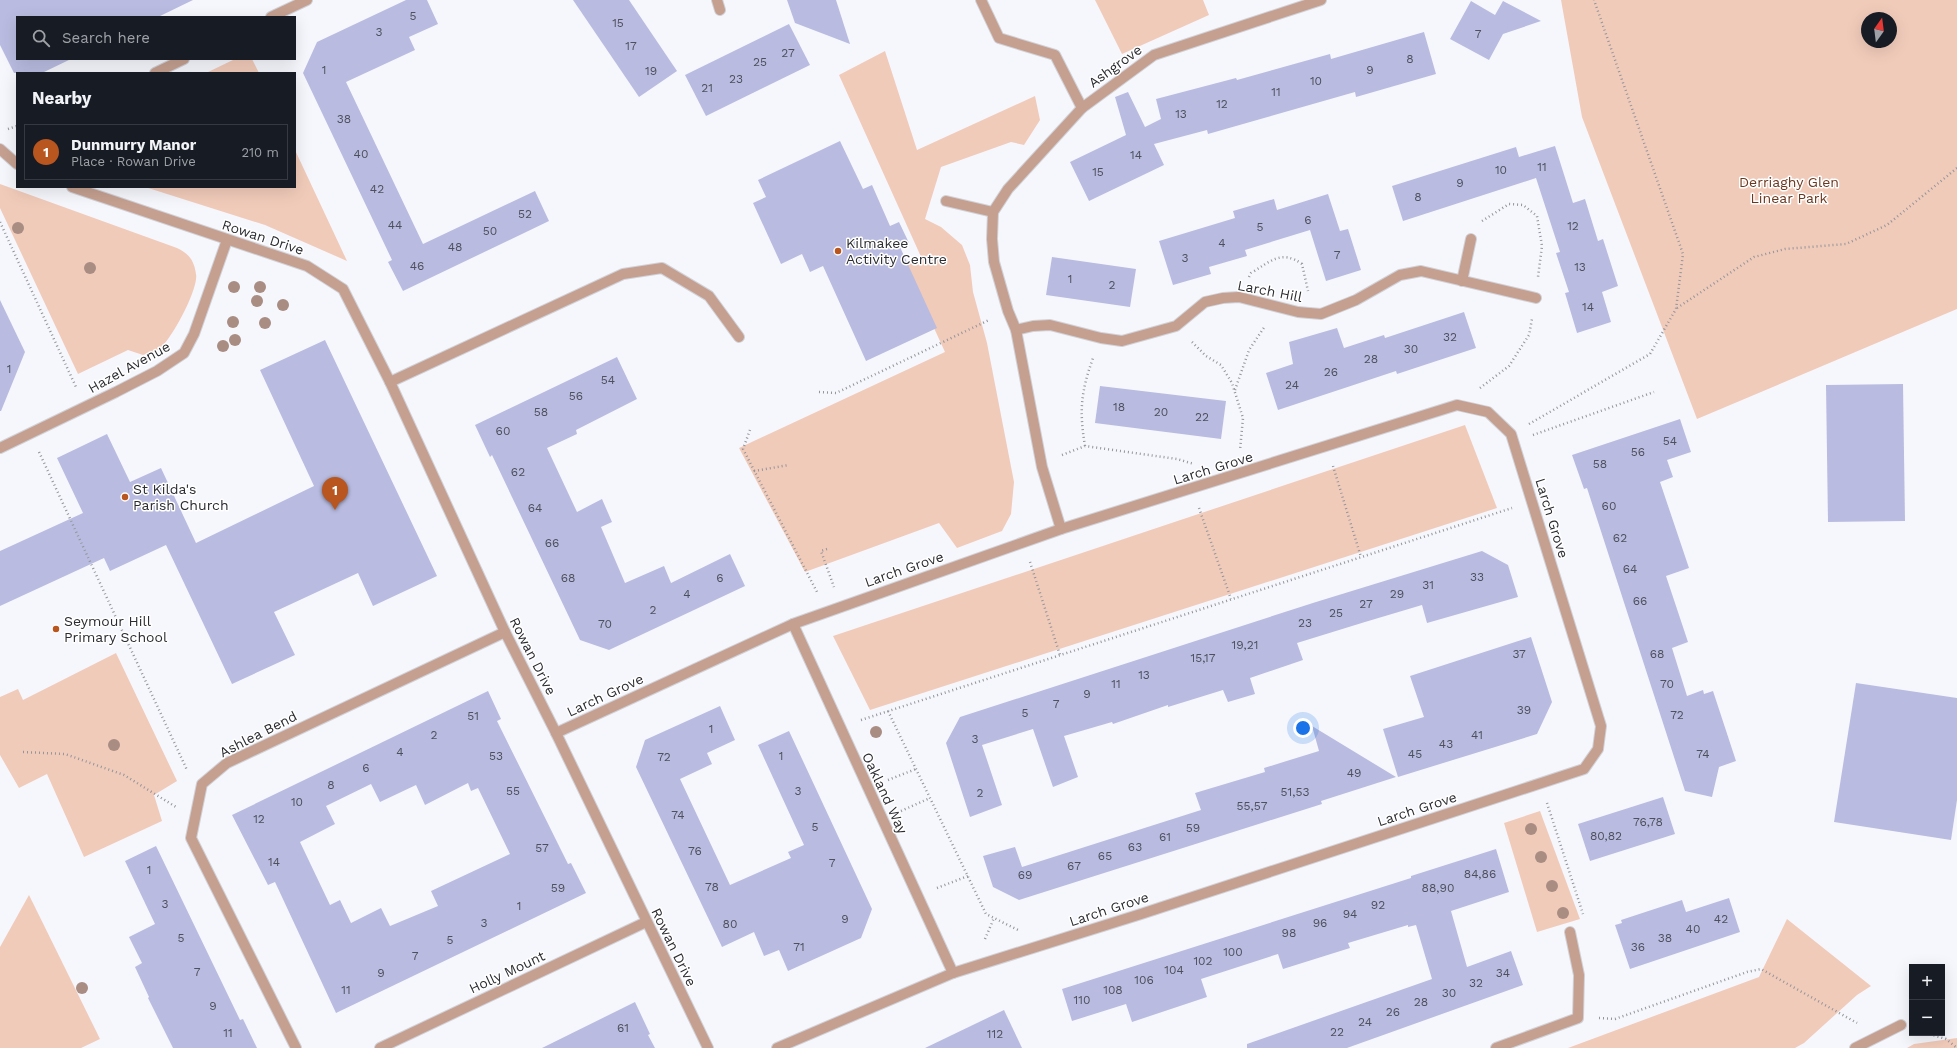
<!DOCTYPE html>
<html lang="en">
<head>
<meta charset="utf-8">
<style>
  :root { --surface:#171b24; --page:#242831; --text:#f1f3f6; --muted:#9ea1a6; --line:#363941; --accent:#b9551e }
  body { margin:0; font-family:"Work Sans",sans-serif; background:var(--page); color:var(--text) }
  .controls { position:absolute; right:12px; bottom:12px; display:grid; overflow:hidden; border-radius:0px; box-shadow:0 4px 16px #0002 }
  .controls button { width:36px; height:36px; display:grid; place-items:center; padding:0; border:0; border-bottom:1px solid var(--line); background:var(--surface); color:var(--text); font:20px sans-serif }
  .compass { position:absolute; left:1861px; top:12px; width:36px; height:36px; border-radius:50%; background:var(--surface); box-shadow:0 4px 16px #0002; rotate:14deg }
  .you { position:absolute; left:1303px; top:728px; width:14px; height:14px; margin:-10px; border:3px solid #fff; border-radius:50%; background:#1a73e8; box-shadow:0 0 0 6px #1a73e833 }
  .badge { display:grid; place-items:center; width:26px; height:26px; border-radius:50%; background:var(--accent); color:#fff; font-size:13px; font-weight:700 }
  .pin { position:absolute; translate:-50% -33px; filter:drop-shadow(0 1px 2px #0008) }
  .pin::after { content:''; position:absolute; top:21px; width:14px; height:12px; background:inherit; clip-path:polygon(0 0,100% 0,50% 100%) }
  .list { margin:0; padding:0; list-style:none }
  h2 { display:flex; justify-content:space-between; align-items:center; height:52px; margin:0; padding:0 16px; font-size:17px }
  h2 small { font-size:13px; font-weight:400; color:var(--muted) }
  .list li { display:grid; grid-template-columns:26px 1fr auto; gap:12px; align-items:center; box-sizing:border-box; height:56px; margin:0 8px 8px; padding:0 8px; border:1px solid var(--line); border-radius:0px }
  .list b { display:block; font-size:15px; white-space:nowrap }
  .list p { margin:0; font-size:13px; white-space:nowrap; color:var(--muted) }
  .list em { font-size:13px; font-style:normal; color:var(--muted) }
  .icon { flex:none; width:22px; height:22px; fill:none; stroke:currentColor; stroke-width:2; stroke-linecap:round; stroke-linejoin:round }
  .map { position:relative; flex:none; width:1957px; height:1048px; overflow:hidden }
  .search { position:absolute; background:var(--surface); box-shadow:0 4px 16px #0002; left:16px; top:16px; width:280px; height:44px; display:flex; align-items:center; gap:10px; box-sizing:border-box; padding:0 14px; border-radius:0px; color:var(--muted); font-size:15px }
  .panel { position:absolute; background:var(--surface); box-shadow:0 4px 16px #0002; left:16px; top:72px; width:280px; height:116px; border-radius:0px }
  .map>svg:first-child { display:block }
</style>
</head>
<body>
<div class="map">
<svg width="1957" height="1048" viewBox="0 0 1957 1048">
  <rect width="100%" height="100%" fill="#f6f7fd"/>
  <g fill="#f1cbba" fill-rule="evenodd">
    <path d="M1095,0h108l6,15 -87,39z"/>
    <path d="M1561,0h396v309l-260,110 -115,-302zM1867,18h24v24h-24z"/>
    <path d="M885,51l32,99 118,-54 5,24 -16,25 -13,-3 -70,25 -16,52 16,8 21,18 8,20 3,27 14,51 27,139 -3,32 -9,17 -45,17 -18,-25 -134,49 -66,-124 206,-96 -40,-87 17,-6 -83,-184z"/>
    <path d="M235,59h17l7,14h-53z"/>
    <path d="M295,150l52,111 -82,-36 -120,-38h150z"/>
    <path d="M0,184l177,64c12,6 17,12 19,26 3,14 -24,65 -36,74 -4,4 -12,5 -17,7l-15,-5 -50,24 -78,-166z"/>
    <path d="M1465,425l32,83 -627,202 -37,-74z"/>
    <path d="M116,653l61,128 -23,14 8,26 -78,36 -37,-83 -28,14 -19,-33v-58l18,-8 5,11z"/>
    <path d="M1540,811l40,108 -43,13 -33,-109z"/>
    <path d="M29,895l71,144 -19,9h-81v-101z"/>
    <path d="M1787,919l84,67 -14,9 -53,48 -9,5h-227l191,-71z"/>
    <path d="M1957,1038v10h-50l7,-4z"/>
  </g>
  <g fill="#b9bce0" fill-rule="evenodd">
    <path d="M0,0h193l-35,17h-141v42h54l-29,14h-28l-14,-28z"/>
    <path d="M406,0h21l11,24 -29,13 6,13 -69,32 77,162 112,-53 14,30 -146,70 -15,-29 4,-2 -89,-187 14,-31z"/>
    <path d="M573,0h56l48,71 -38,26z"/>
    <path d="M787,0h49l14,44 -55,-21z"/>
    <path d="M1471,1l24,14 8,-14 38,20 -38,13 -14,26 -39,-21z"/>
    <path d="M789,24l21,41 -104,51 -21,-41z"/>
    <path d="M1424,32l12,42 -80,23 -1,-5 -147,42 -1,-4 -53,14 10,21 -75,36 -19,-39 56,-27 -11,-38 13,-5 17,35 16,-8 -5,-20 80,-21 1,2 93,-26 1,5z"/>
    <path d="M840,141l23,48 9,-4 18,41 9,-4 10,21 -9,4 37,81 -71,33 -43,-95 -13,6 -8,-18 -21,10 -28,-61 13,-6 -8,-17z"/>
    <path d="M1555,146l18,57 12,-4 13,42 5,-2 15,47 -16,6 9,30 -34,11 -12,-40 4,-1 -13,-39 4,-1 -24,-74 -133,43 -11,-35 124,-39 3,10z"/>
    <path d="M1328,194l12,37 8,-2 13,41 -35,11 -16,-51 -65,20 2,6 -38,11 2,7 -38,11 -14,-44 76,-23 -2,-7 41,-12 3,11z"/>
    <path d="M1052,257l84,12 -6,38 -84,-12z"/>
    <path d="M0,300l25,52 -24,59h-1z"/>
    <path d="M1464,312l12,36 -79,26 -1,-3 -118,39 -12,-37 27,-9 -4,-22 48,-14 7,20 40,-13 1,3z"/>
    <path d="M325,340l112,236 -64,30 -15,-33 -84,39 21,43 -63,29 -66,-139 -56,26 -6,-13 -104,48v-55l83,-38 -26,-55 50,-24 23,48 31,-14 35,75 118,-57 -54,-116z"/>
    <path d="M617,357l20,42 -61,31 1,4 -30,14 30,64 25,-13 10,23 -11,5 24,56 39,-17 7,17 59,-29 15,32 -136,64 -29,-10 -88,-185 -2,2 -15,-32z"/>
    <path d="M1903,384l2,137 -77,1 -2,-137z"/>
    <path d="M1100,386l126,15 -5,38 -126,-16z"/>
    <path d="M1680,419l11,33 -24,8 6,17 -13,5 29,86 -23,8 22,66 -16,6 15,48 16,-6 1,4 9,-3 23,70 -17,6 -7,30 -27,-6 -98,-303 -3,1 -12,-34z"/>
    <path d="M1482,551l26,14 10,32 -91,26 -5,-18 -57,17 -68,21 6,17 -53,18 5,16 -27,8 -5,-12 -55,17v-2l-55,19 -1,-2 -48,14 14,41 -25,10 -20,-58 -51,16 20,60 -32,12 -24,-74 14,-26 356,-115z"/>
    <path d="M1531,637l21,65 -15,32 -139,43 -15,-48 41,-12 -14,-41z"/>
    <path d="M1856,683l101,15v102l-6,40 -117,-18z"/>
    <path d="M488,691l13,28 -4,2 71,143 3,-1 15,30 -250,120 -61,-131 -7,3 -36,-70zM468,783l3,8 7,-3 32,66 -79,37 7,15 -48,20 -9,-18 -30,15 -11,-23 -10,5 -30,-63 35,-18 -9,-18 45,-22 9,18 36,-17 9,20z"/>
    <path d="M720,706l15,34 -28,13 5,11 -32,15 50,106 61,-27 -3,-6 16,-7 -46,-100 31,-14 83,178 -11,29 -73,33 -9,-21 -15,6 -10,-24 -32,15 -86,-180 9,-27z"/>
    <path d="M1312,726l84,51 -75,24 1,3 -303,96 -26,-13 -10,-31 32,-9 7,20 179,-57 -6,-17 70,-21 -1,-4 55,-17z"/>
    <path d="M1663,797l12,37 -85,27 -12,-37z"/>
    <path d="M156,846l84,174 3,-1 14,29h-84l-25,-50 1,-1 -14,-30 7,-4 -13,-26 26,-13 -30,-63z"/>
    <path d="M1496,849l13,43 -58,19 16,56 44,-16 12,34 -176,63h-100v-4l185,-65 -16,-54 -8,2v-2l-60,18 2,5 -67,21 -5,-15 -77,25 6,18 -75,25 -6,-18 -54,17 -10,-32 349,-111v-2z"/>
    <path d="M1729,898l11,34 -110,37 -15,-44 7,-2 -1,-3 61,-20 4,12z"/>
    <path d="M635,1002l15,32 -2,1 7,13h-113z"/>
    <path d="M1004,1010l18,38h-97z"/>
  </g>
  <g fill="none" stroke-linecap="round" stroke-linejoin="round">
    <defs>
      <g id="minor">
        <path d="M717,0l3,10"/>
        <path d="M981,0l18,38 56,17 27,53"/>
        <path d="M271,17l36,-17"/>
        <path d="M155,73l29,-14"/>
        <path d="M0,149l17,15"/>
        <path d="M72,187l235,79 36,23 47,93 115,250 51,101 152,315"/>
        <path d="M946,201l47,11"/>
        <path d="M1462,281l9,-42"/>
        <path d="M1016,330l17,-4 17,-1 51,13 21,3 54,-15 29,-24 18,-4 16,-1 59,15 23,2 35,-14 44,-25 21,-4 115,27"/>
        <path d="M390,382l233,-108 39,-6 47,28 30,41"/>
        <path d="M0,448l116,-56 41,-21 27,-18 10,-19 33,-94"/>
        <path d="M1061,529l-19,-62 -26,-137 -8,-19 -14,-49 -2,-23 1,-27 15,-23 74,-81 72,-53 167,-55"/>
        <path d="M793,624l160,349"/>
        <path d="M556,733l237,-109 268,-95 396,-124 31,7 23,22 90,292 -3,23 -14,20 -443,145 -188,59 -176,75"/>
        <path d="M296,1048l-105,-210 11,-54 25,-21 278,-131"/>
        <path d="M380,1048l266,-126"/>
        <path d="M1496,1048l82,-30 1,-43 -9,-43"/>
        <path d="M1855,1048l46,-23"/>
      </g>
    </defs>
    <use href="#minor" stroke="#d1d2d8" stroke-width="12"/>
    <g stroke="#94959a" stroke-width="2.5" stroke-dasharray="1 3" stroke-linecap="butt">
      <path d="M8,129l9,-3"/>
      <path d="M1482,221l27,-17 14,1 14,11 5,30 -4,31"/>
      <path d="M0,222l76,165"/>
      <path d="M1249,277l2,-4c19,-11 30,-24 51,-9l6,27"/>
      <path d="M1677,308l77,-51 31,-8 61,-5 41,-19 70,-57"/>
      <path d="M1192,342l14,14 15,9 11,18 11,35 -3,32"/>
      <path d="M1480,388l29,-22 20,-31 3,-16"/>
      <path d="M1235,390l14,-40 16,-24"/>
      <path d="M819,392l17,1 153,-73"/>
      <path d="M1529,424l121,-70 26,-45 7,-55 -89,-254"/>
      <path d="M750,430l-7,19 74,143"/>
      <path d="M1533,435l121,-43"/>
      <path d="M1085,446c-6,-36 -4,-54 8,-88"/>
      <path d="M39,452l148,318"/>
      <path d="M1062,455l23,-9 92,13 17,5"/>
      <path d="M1333,466l28,91"/>
      <path d="M754,471l35,-6"/>
      <path d="M1199,508l32,91"/>
      <path d="M827,549l-6,2 13,36"/>
      <path d="M1030,562l30,93"/>
      <path d="M888,711l98,203 32,16"/>
      <path d="M861,720l651,-212"/>
      <path d="M23,752l42,2 59,21 52,32"/>
      <path d="M888,780l28,-11"/>
      <path d="M1547,803l36,111"/>
      <path d="M901,811l29,-13"/>
      <path d="M937,888l31,-12"/>
      <path d="M985,939l9,-21"/>
      <path d="M1599,1018l16,1 132,-47 14,-3 96,54"/>
      <path d="M1926,1033l20,6 11,9"/>
    </g>
    <use href="#minor" stroke="#c5a090" stroke-width="10"/>
  </g>
  <g fill="#a98d83">
    <circle cx="18" cy="228" r="6"/>
    <circle cx="90" cy="268" r="6"/>
    <circle cx="234" cy="287" r="6"/>
    <circle cx="260" cy="287" r="6"/>
    <circle cx="257" cy="301" r="6"/>
    <circle cx="283" cy="305" r="6"/>
    <circle cx="233" cy="322" r="6"/>
    <circle cx="265" cy="323" r="6"/>
    <circle cx="235" cy="340" r="6"/>
    <circle cx="223" cy="346" r="6"/>
    <circle cx="876" cy="732" r="6"/>
    <circle cx="114" cy="745" r="6"/>
    <circle cx="1531" cy="829" r="6"/>
    <circle cx="1541" cy="857" r="6"/>
    <circle cx="1552" cy="886" r="6"/>
    <circle cx="1563" cy="913" r="6"/>
    <circle cx="82" cy="988" r="6"/>
  </g>
  <g fill="#b9551e" stroke="#fff" stroke-width="1.5">
    <circle cx="838" cy="251" r="4"/>
    <circle cx="125" cy="497" r="4"/>
    <circle cx="56" cy="629" r="4"/>
  </g>
  <g text-anchor="middle" dominant-baseline="central" stroke-width="3" stroke-linejoin="round" paint-order="stroke">
    <g font-size="12" fill="#4e505d">
      <text x="413" y="16">5</text>
      <text x="618" y="23">15</text>
      <text x="379" y="32">3</text>
      <text x="1478" y="34">7</text>
      <text x="631" y="46">17</text>
      <text x="788" y="53">27</text>
      <text x="1410" y="59">8</text>
      <text x="760" y="62">25</text>
      <text x="324" y="70">1</text>
      <text x="1370" y="70">9</text>
      <text x="651" y="71">19</text>
      <text x="736" y="79">23</text>
      <text x="1316" y="81">10</text>
      <text x="707" y="88">21</text>
      <text x="1276" y="92">11</text>
      <text x="1222" y="104">12</text>
      <text x="1181" y="114">13</text>
      <text x="344" y="119">38</text>
      <text x="361" y="154">40</text>
      <text x="1136" y="155">14</text>
      <text x="1542" y="167">11</text>
      <text x="1501" y="170">10</text>
      <text x="1098" y="172">15</text>
      <text x="1460" y="183">9</text>
      <text x="377" y="189">42</text>
      <text x="1418" y="197">8</text>
      <text x="525" y="214">52</text>
      <text x="1308" y="220">6</text>
      <text x="395" y="225">44</text>
      <text x="1573" y="226">12</text>
      <text x="1260" y="227">5</text>
      <text x="490" y="231">50</text>
      <text x="1222" y="243">4</text>
      <text x="455" y="247">48</text>
      <text x="1337" y="255">7</text>
      <text x="1185" y="258">3</text>
      <text x="417" y="266">46</text>
      <text x="1580" y="267">13</text>
      <text x="1070" y="279">1</text>
      <text x="1112" y="285">2</text>
      <text x="1588" y="307">14</text>
      <text x="1450" y="337">32</text>
      <text x="1411" y="349">30</text>
      <text x="1371" y="359">28</text>
      <text x="9" y="369">1</text>
      <text x="1331" y="372">26</text>
      <text x="608" y="380">54</text>
      <text x="1292" y="385">24</text>
      <text x="576" y="396">56</text>
      <text x="1119" y="407">18</text>
      <text x="541" y="412">58</text>
      <text x="1161" y="412">20</text>
      <text x="1202" y="417">22</text>
      <text x="503" y="431">60</text>
      <text x="1670" y="441">54</text>
      <text x="1638" y="452">56</text>
      <text x="1600" y="464">58</text>
      <text x="518" y="472">62</text>
      <text x="1609" y="506">60</text>
      <text x="535" y="508">64</text>
      <text x="1620" y="538">62</text>
      <text x="552" y="543">66</text>
      <text x="1630" y="569">64</text>
      <text x="1477" y="577">33</text>
      <text x="568" y="578">68</text>
      <text x="720" y="578">6</text>
      <text x="1428" y="585">31</text>
      <text x="687" y="594">4</text>
      <text x="1397" y="594">29</text>
      <text x="1640" y="601">66</text>
      <text x="1366" y="604">27</text>
      <text x="653" y="610">2</text>
      <text x="1336" y="613">25</text>
      <text x="1305" y="623">23</text>
      <text x="605" y="624">70</text>
      <text x="1245" y="645">19,21</text>
      <text x="1519" y="654">37</text>
      <text x="1657" y="654">68</text>
      <text x="1203" y="658">15,17</text>
      <text x="1144" y="675">13</text>
      <text x="1116" y="684">11</text>
      <text x="1667" y="684">70</text>
      <text x="1087" y="694">9</text>
      <text x="1056" y="704">7</text>
      <text x="1524" y="710">39</text>
      <text x="1025" y="713">5</text>
      <text x="1677" y="715">72</text>
      <text x="473" y="716">51</text>
      <text x="711" y="729">1</text>
      <text x="434" y="735">2</text>
      <text x="1477" y="735">41</text>
      <text x="975" y="739">3</text>
      <text x="1446" y="744">43</text>
      <text x="400" y="752">4</text>
      <text x="1415" y="754">45</text>
      <text x="1703" y="754">74</text>
      <text x="496" y="756">53</text>
      <text x="781" y="756">1</text>
      <text x="664" y="757">72</text>
      <text x="366" y="768">6</text>
      <text x="1354" y="773">49</text>
      <text x="331" y="785">8</text>
      <text x="513" y="791">55</text>
      <text x="798" y="791">3</text>
      <text x="1295" y="792">51,53</text>
      <text x="980" y="793">2</text>
      <text x="297" y="802">10</text>
      <text x="1252" y="806">55,57</text>
      <text x="678" y="815">74</text>
      <text x="259" y="819">12</text>
      <text x="1648" y="822">76,78</text>
      <text x="815" y="827">5</text>
      <text x="1193" y="828">59</text>
      <text x="1606" y="836">80,82</text>
      <text x="1165" y="837">61</text>
      <text x="1135" y="847">63</text>
      <text x="542" y="848">57</text>
      <text x="695" y="851">76</text>
      <text x="1105" y="856">65</text>
      <text x="274" y="862">14</text>
      <text x="832" y="863">7</text>
      <text x="1074" y="866">67</text>
      <text x="149" y="870">1</text>
      <text x="1480" y="874">84,86</text>
      <text x="1025" y="875">69</text>
      <text x="712" y="887">78</text>
      <text x="558" y="888">59</text>
      <text x="1438" y="888">88,90</text>
      <text x="165" y="904">3</text>
      <text x="1378" y="905">92</text>
      <text x="519" y="906">1</text>
      <text x="1350" y="914">94</text>
      <text x="845" y="919">9</text>
      <text x="1721" y="919">42</text>
      <text x="484" y="923">3</text>
      <text x="1320" y="923">96</text>
      <text x="730" y="924">80</text>
      <text x="1693" y="929">40</text>
      <text x="1289" y="933">98</text>
      <text x="181" y="938">5</text>
      <text x="1665" y="938">38</text>
      <text x="450" y="940">5</text>
      <text x="799" y="947">71</text>
      <text x="1638" y="947">36</text>
      <text x="1233" y="952">100</text>
      <text x="415" y="956">7</text>
      <text x="1203" y="961">102</text>
      <text x="1174" y="970">104</text>
      <text x="197" y="972">7</text>
      <text x="381" y="973">9</text>
      <text x="1503" y="973">34</text>
      <text x="1144" y="980">106</text>
      <text x="1476" y="983">32</text>
      <text x="346" y="990">11</text>
      <text x="1113" y="990">108</text>
      <text x="1449" y="993">30</text>
      <text x="1082" y="1000">110</text>
      <text x="1421" y="1002">28</text>
      <text x="213" y="1006">9</text>
      <text x="1393" y="1012">26</text>
      <text x="1365" y="1022">24</text>
      <text x="623" y="1028">61</text>
      <text x="1337" y="1032">22</text>
      <text x="228" y="1033">11</text>
      <text x="995" y="1034">112</text>
    </g>
    <g font-size="14" fill="#2b2c31" stroke="#fff">
      <text transform="translate(1115 66) rotate(-36)">Ashgrove</text>
      <text transform="translate(263 237) rotate(18)">Rowan Drive</text>
      <text transform="translate(1270 291) rotate(11)">Larch Hill</text>
      <text transform="translate(129 367) rotate(-29)">Hazel Avenue</text>
      <text transform="translate(1213 468) rotate(-17)">Larch Grove</text>
      <text transform="translate(1552 518) rotate(73)">Larch Grove</text>
      <text transform="translate(904 569) rotate(-19)">Larch Grove</text>
      <text transform="translate(533 656) rotate(63)">Rowan Drive</text>
      <text transform="translate(605 695) rotate(-25)">Larch Grove</text>
      <text transform="translate(258 734) rotate(-27)">Ashlea Bend</text>
      <text transform="translate(885 793) rotate(65)">Oakland Way</text>
      <text transform="translate(1417 809) rotate(-18)">Larch Grove</text>
      <text transform="translate(1109 909) rotate(-18)">Larch Grove</text>
      <text transform="translate(674 947) rotate(64)">Rowan Drive</text>
      <text transform="translate(507 972) rotate(-25)">Holly Mount</text>
    </g>
    <g font-size="14" fill="#6a371f" stroke="#fff">
      <text x="1789" y="182">Derriaghy Glen<tspan x="1789" dy="16">Linear Park</tspan></text>
    </g>
    <g font-size="14" fill="#2b2c31" stroke="#fff" text-anchor="start">
      <text x="846" y="243">Kilmakee<tspan x="846" dy="16">Activity Centre</tspan></text>
      <text x="133" y="489">St Kilda's<tspan x="133" dy="16">Parish Church</tspan></text>
      <text x="64" y="621">Seymour Hill<tspan x="64" dy="16">Primary School</tspan></text>
    </g>
  </g>
</svg>
<div class="controls">
<button>+</button>
<button>−</button>
</div>
<svg class="compass" viewBox="-18 -18 36 36"><path d="M0-13l5 13h-10z" fill="#e53935"/><path d="M0 13l5-13h-10z" fill="#9ea1a6"/></svg>
<div class="you"></div>
<div class="pin badge" style="left:335px;top:510px">1</div>
<div class="search"><svg class="icon" aria-label="search" viewBox="0 0 24 24"><circle cx="10" cy="10" r="6"/><path d="M15 15l6 6"/></svg>Search here</div>
<section class="panel">
<h2>Nearby<small></small></h2>
<ul class="list">
<li><span class="badge">1</span><div><b>Dunmurry Manor</b><p>Place · Rowan Drive</p></div><em>210 m</em></li>
</ul>
</section>
</div>
</body>
</html>
